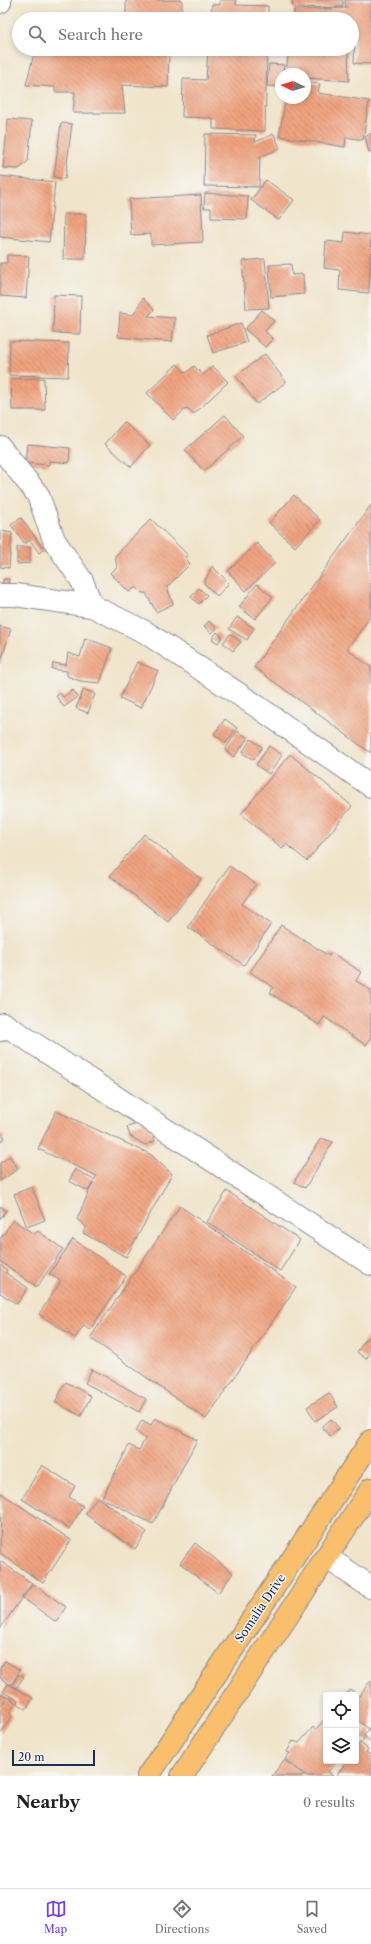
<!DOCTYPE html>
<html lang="en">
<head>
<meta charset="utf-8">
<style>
  :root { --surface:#fff; --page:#f2f2f2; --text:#202124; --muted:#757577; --line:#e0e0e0; --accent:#7c3aed }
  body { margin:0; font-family:"Libre Caslon Text",serif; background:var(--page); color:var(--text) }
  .controls { position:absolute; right:12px; bottom:12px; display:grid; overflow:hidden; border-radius:4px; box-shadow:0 2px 6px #0003 }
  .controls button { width:36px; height:36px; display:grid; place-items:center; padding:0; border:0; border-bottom:1px solid var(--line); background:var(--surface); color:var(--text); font:20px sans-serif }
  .compass { position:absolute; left:275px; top:68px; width:36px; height:36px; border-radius:50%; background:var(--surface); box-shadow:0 2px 6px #0003; rotate:274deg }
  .scale { position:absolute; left:12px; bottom:10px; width:83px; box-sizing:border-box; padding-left:4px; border:2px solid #1b2f5e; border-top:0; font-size:11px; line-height:14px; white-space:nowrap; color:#1b2f5e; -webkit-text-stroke:3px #f6f6f2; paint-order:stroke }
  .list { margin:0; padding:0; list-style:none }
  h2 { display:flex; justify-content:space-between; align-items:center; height:52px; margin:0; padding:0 16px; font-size:17px }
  h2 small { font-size:13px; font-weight:400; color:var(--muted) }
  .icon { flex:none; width:22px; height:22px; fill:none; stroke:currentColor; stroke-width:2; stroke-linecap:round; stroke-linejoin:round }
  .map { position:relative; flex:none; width:371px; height:1776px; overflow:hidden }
  .search { position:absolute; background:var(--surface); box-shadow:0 2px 6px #0003; left:12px; right:12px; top:12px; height:44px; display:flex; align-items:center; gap:10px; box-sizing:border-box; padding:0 14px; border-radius:22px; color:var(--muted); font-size:15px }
  .sheet { height:112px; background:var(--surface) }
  nav { display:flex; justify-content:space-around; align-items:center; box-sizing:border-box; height:56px; border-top:1px solid var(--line); background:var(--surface); font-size:11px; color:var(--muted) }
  nav a { display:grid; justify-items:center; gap:2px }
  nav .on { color:var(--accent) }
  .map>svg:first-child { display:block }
</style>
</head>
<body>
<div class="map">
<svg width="371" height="1776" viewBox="0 0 371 1776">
  <defs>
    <pattern id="building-back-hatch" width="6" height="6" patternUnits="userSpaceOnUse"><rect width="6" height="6" fill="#f0a37f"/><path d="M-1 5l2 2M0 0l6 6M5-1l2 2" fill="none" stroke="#c2856b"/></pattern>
  </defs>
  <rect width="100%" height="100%" fill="#f6f6f2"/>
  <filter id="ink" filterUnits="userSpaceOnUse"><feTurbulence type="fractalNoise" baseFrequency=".025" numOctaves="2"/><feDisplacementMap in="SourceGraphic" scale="8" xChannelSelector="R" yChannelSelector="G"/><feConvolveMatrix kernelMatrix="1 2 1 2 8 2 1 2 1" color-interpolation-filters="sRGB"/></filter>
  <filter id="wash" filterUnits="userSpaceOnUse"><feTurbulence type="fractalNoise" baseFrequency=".012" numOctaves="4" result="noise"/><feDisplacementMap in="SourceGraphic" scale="16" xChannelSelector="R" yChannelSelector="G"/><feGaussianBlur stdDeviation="0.9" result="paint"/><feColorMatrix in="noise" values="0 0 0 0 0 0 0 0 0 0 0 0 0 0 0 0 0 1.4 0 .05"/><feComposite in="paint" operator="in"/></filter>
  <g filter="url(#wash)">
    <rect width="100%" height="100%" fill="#f0e4ca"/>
    <g id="blocks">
      <g fill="url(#building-back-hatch)">
        <path d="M126,0h56v18l-56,1z"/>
        <path d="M220,0h16v5l32,1v13h-57l1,-15 8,1z"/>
        <path d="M292,0h51v7l-50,1z"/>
        <path d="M345,0h26v64l-17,-1 1,-32 -3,1v-13h-59l1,-9 52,-2z"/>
        <path d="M35,49h134l-1,38 -46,-2 3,28h-52l2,-21h-20v-5l-29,-2z"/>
        <path d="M289,49h59l1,32 -44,-3v-4h-24v13l-14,-1 2,-22 15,1 -1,6h3z"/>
        <path d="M208,50l59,2 -2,79 -52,-2v-11l-31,-1 1,-38 23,1z"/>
        <path d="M305,82l15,2 -2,9 51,8 -6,39 -17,-3 -1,10 -66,-11 7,-38h19z"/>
        <path d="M8,119l24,2 -4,40 -9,8 -16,-1z"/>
        <path d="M61,123l11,1 -7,55 -11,-2z"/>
        <path d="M371,133v19h-2l-4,-15z"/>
        <path d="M205,134l51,1 -1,7 19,-8 6,14 -20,9 -1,30 -55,-1z"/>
        <path d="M0,176l55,6 -6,60 -49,-5z"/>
        <path d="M266,180l28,20 -15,20 -28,-20z"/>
        <path d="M205,193l43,3 -1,23 -36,-1v-10h-7z"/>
        <path d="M201,195l2,47 -52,3v-11l-20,1 -2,-36z"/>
        <path d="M64,214h22l-1,45h-22z"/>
        <path d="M345,232l26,3 -2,58 -30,-3 1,-20 -16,-2 2,-27 18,2z"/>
        <path d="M7,255l22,1 -3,42 -26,-2v-33h7z"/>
        <path d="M265,259l4,49 -23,1 -4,-48z"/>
        <path d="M291,264l1,11 11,-1 1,20 -33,3 -2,-32z"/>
        <path d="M54,295l27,1 -1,38 -27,-1z"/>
        <path d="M143,298l11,12 -6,6 27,2 -3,24 -54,-5 2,-24 13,2z"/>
        <path d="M262,310l12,11 -9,10 8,8 -8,8 -20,-18z"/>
        <path d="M241,323l6,19 -34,11 -6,-18z"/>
        <path d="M10,341l59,2 -1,34 -59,-2z"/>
        <path d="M265,354l21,28 -29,22 -21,-28z"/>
        <path d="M177,364l9,9 8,-7 9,9 10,-9 15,16 -34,32 -7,-6 -14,12 -26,-27z"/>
        <path d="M44,378l1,32h-33l-1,-31z"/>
        <path d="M225,415l18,21 -39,35 -19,-21z"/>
        <path d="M124,422l26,23 -19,22 -26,-23z"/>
        <path d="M27,444l43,4 -1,15 -20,-2v4l-24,-2z"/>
        <path d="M294,495l26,25 -25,27 -26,-24z"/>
        <path d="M371,505v111l-24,33 24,18v86l-117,-86z"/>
        <path d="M21,518l23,31 -5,4 -9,-13 -5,4 -14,-19z"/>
        <path d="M151,519l37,36 -3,2 5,7 -23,23 6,17 -17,8 -10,-19h-4l-6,-6 -7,5 -19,-19 7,-5 -2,-12z"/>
        <path d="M0,531l12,2 -3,35 -9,-1z"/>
        <path d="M257,543l18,20 -29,28 -18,-20z"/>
        <path d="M17,547h13v16l-13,1z"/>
        <path d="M212,566l17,17 -12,13 -13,-13z"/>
        <path d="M3,579h6l-2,11 -5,-1z"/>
        <path d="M257,584l16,13 -18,22 -16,-12z"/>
        <path d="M199,588l8,7 -8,9 -8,-7z"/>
        <path d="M237,617l17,11 -7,12 -18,-11z"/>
        <path d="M209,621l8,7 -6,5 -7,-7z"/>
        <path d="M0,626l11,3 -11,35z"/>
        <path d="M217,632l5,5 -4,6 -6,-4z"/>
        <path d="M230,634l11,8 -8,9 -10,-8z"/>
        <path d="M85,638l27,10 -12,35 -20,-2 -13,-5v-5l-15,-2 1,-6 13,2 2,-12 12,4z"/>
        <path d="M137,662l21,9 -17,37 -21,-10z"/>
        <path d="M84,689l11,5 -7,19 -12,-5z"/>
        <path d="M73,690l5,7 -14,10 -8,-11 4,-3 3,4z"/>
        <path d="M225,719l12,9 -11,15 -12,-9z"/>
        <path d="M237,731l11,7 -14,19 -9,-7z"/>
        <path d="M251,739l11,8 -8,13 -12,-7z"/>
        <path d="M269,746l13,9 -13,19 -13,-9z"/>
        <path d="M290,754l62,52 -45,55 -21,-17 -4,4 -41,-34z"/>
        <path d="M144,834l57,45 -33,43 -58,-46z"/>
        <path d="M229,866l27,18 -14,20 29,20 -27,41 -56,-38z"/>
        <path d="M281,925l48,31 2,-4 30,20 -5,9 15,9v47l-5,8 -42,-28 -5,8 -49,-32 3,-6 -23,-15z"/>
        <path d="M56,1111l94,43 22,20 -46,83 -43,-24 3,-6 -9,-8 16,-37 -5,9 -19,-10 6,-12 19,11 3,-4 -59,-27z"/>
        <path d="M148,1121l7,20 -10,4 -15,-9 -3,-9z"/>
        <path d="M0,1133l5,4 -5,6z"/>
        <path d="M321,1138l12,4 -28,46 -11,-6z"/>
        <path d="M10,1156l8,13 -18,12v-18z"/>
        <path d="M32,1187l13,33 -18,7 -13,-33z"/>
        <path d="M227,1191l73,49 -20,31 -73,-49z"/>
        <path d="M0,1206l6,5 -6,8z"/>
        <path d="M180,1206l116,81 -90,132 -116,-81z"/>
        <path d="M13,1220l21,14 4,-3 25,18 -26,38 -37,-26v-22z"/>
        <path d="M73,1239l53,37 -36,54 -6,-5 -9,13 -36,-24 22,-33 -12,-7z"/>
        <path d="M0,1265l7,5 -1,3 22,15 -11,16 -17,-11z"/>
        <path d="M367,1337l4,3v11l-5,8 -9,-7z"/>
        <path d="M92,1369l54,30 -7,13 -54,-29z"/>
        <path d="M66,1382l25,14 -10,20 -26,-14z"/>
        <path d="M329,1393l9,14 -23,14 -8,-14z"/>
        <path d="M155,1418l42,22 -44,84 -51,-26 27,-53 10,5 6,-11 -9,-8 6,-11 9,5z"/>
        <path d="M331,1419l8,9 -9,8 -8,-9z"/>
        <path d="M42,1465l33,21 -6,11 14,9 -14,23 -47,-30z"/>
        <path d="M1,1493l70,47 -28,43 -43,-30z"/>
        <path d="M97,1497l50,35 -12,17 -50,-35z"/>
        <path d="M195,1543l38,30 -15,20 -38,-30z"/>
        <path d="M0,1561l32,22 -32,46z"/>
        <path d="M33,1584l33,23 -10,15 -33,-24z"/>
        <path d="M5,1661l15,9 -9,15 -11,-7v-10z"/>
        <path d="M19,1674l5,3 -8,11 -4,-2z"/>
        <path d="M371,1680v62l-7,-6 5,-7 -13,-10v-24h-11l5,-6 9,7z"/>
        <path d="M8,1684l25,14 -7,11 -9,-6 1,-3 -15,-8z"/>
        <path d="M0,1693l7,4 -5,8 -2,-2z"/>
        <path d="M9,1697l7,6 -7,10 3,3 -12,18v-27z"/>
        <path d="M326,1718v43h11l-9,11 5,4h-26l-22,-17 5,-6 -3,-1 6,-11 6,2 14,-16 2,3z"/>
        <path d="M356,1732l8,7 -8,8z"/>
        <path d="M360,1743l8,6 -2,3 5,3v21h-35l11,-15h9v-13z"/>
        <path d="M284,1760l21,16h-33z"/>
      </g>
    </g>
  </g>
  <g filter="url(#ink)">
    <use href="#blocks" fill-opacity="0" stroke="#868a94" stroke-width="1"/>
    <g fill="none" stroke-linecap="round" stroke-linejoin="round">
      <defs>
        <g id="minor">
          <path d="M0,2v-2"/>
          <path d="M0,447l38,48 16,45 28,41 10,25"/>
          <path d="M0,595h15l77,11 53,26 113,75 113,79"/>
          <path d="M0,1030l4,-6 367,240"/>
          <path d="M326,1557l45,30"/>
        </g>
        <g id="major">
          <path d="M148,1776l223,-335"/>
          <path d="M182,1776l189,-287"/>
        </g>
      </defs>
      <use href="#minor" stroke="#868a94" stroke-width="24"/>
      <use href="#major" stroke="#868a94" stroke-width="24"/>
      <use href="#minor" stroke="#fff" stroke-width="22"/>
      <use href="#major" stroke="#f9bf6c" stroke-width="22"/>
    </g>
  </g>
  <g text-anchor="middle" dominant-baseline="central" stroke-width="3" stroke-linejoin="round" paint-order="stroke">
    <g font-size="12" fill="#1b2f5e" stroke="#f6f6f2">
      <text transform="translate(260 1608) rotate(-56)">Somalia Drive</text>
    </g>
  </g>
</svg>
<div class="controls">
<button><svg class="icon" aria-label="locate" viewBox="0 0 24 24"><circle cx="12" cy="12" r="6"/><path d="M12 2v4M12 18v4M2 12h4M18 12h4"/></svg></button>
<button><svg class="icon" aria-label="layers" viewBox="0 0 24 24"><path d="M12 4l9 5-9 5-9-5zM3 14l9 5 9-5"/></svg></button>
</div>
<svg class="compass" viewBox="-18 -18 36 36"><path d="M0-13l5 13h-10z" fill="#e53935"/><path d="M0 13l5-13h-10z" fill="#757577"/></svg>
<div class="scale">20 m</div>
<div class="search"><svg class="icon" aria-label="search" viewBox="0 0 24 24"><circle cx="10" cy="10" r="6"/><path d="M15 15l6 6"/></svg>Search here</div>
</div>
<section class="sheet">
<h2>Nearby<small>0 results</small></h2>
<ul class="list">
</ul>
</section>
<nav>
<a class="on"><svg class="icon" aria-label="map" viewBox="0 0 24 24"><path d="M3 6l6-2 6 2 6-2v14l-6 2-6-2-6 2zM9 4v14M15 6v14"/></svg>Map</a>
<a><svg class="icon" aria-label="directions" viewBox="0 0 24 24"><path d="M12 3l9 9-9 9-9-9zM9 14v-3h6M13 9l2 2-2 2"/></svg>Directions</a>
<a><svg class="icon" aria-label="saved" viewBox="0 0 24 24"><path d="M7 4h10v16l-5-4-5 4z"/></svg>Saved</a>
</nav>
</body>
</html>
